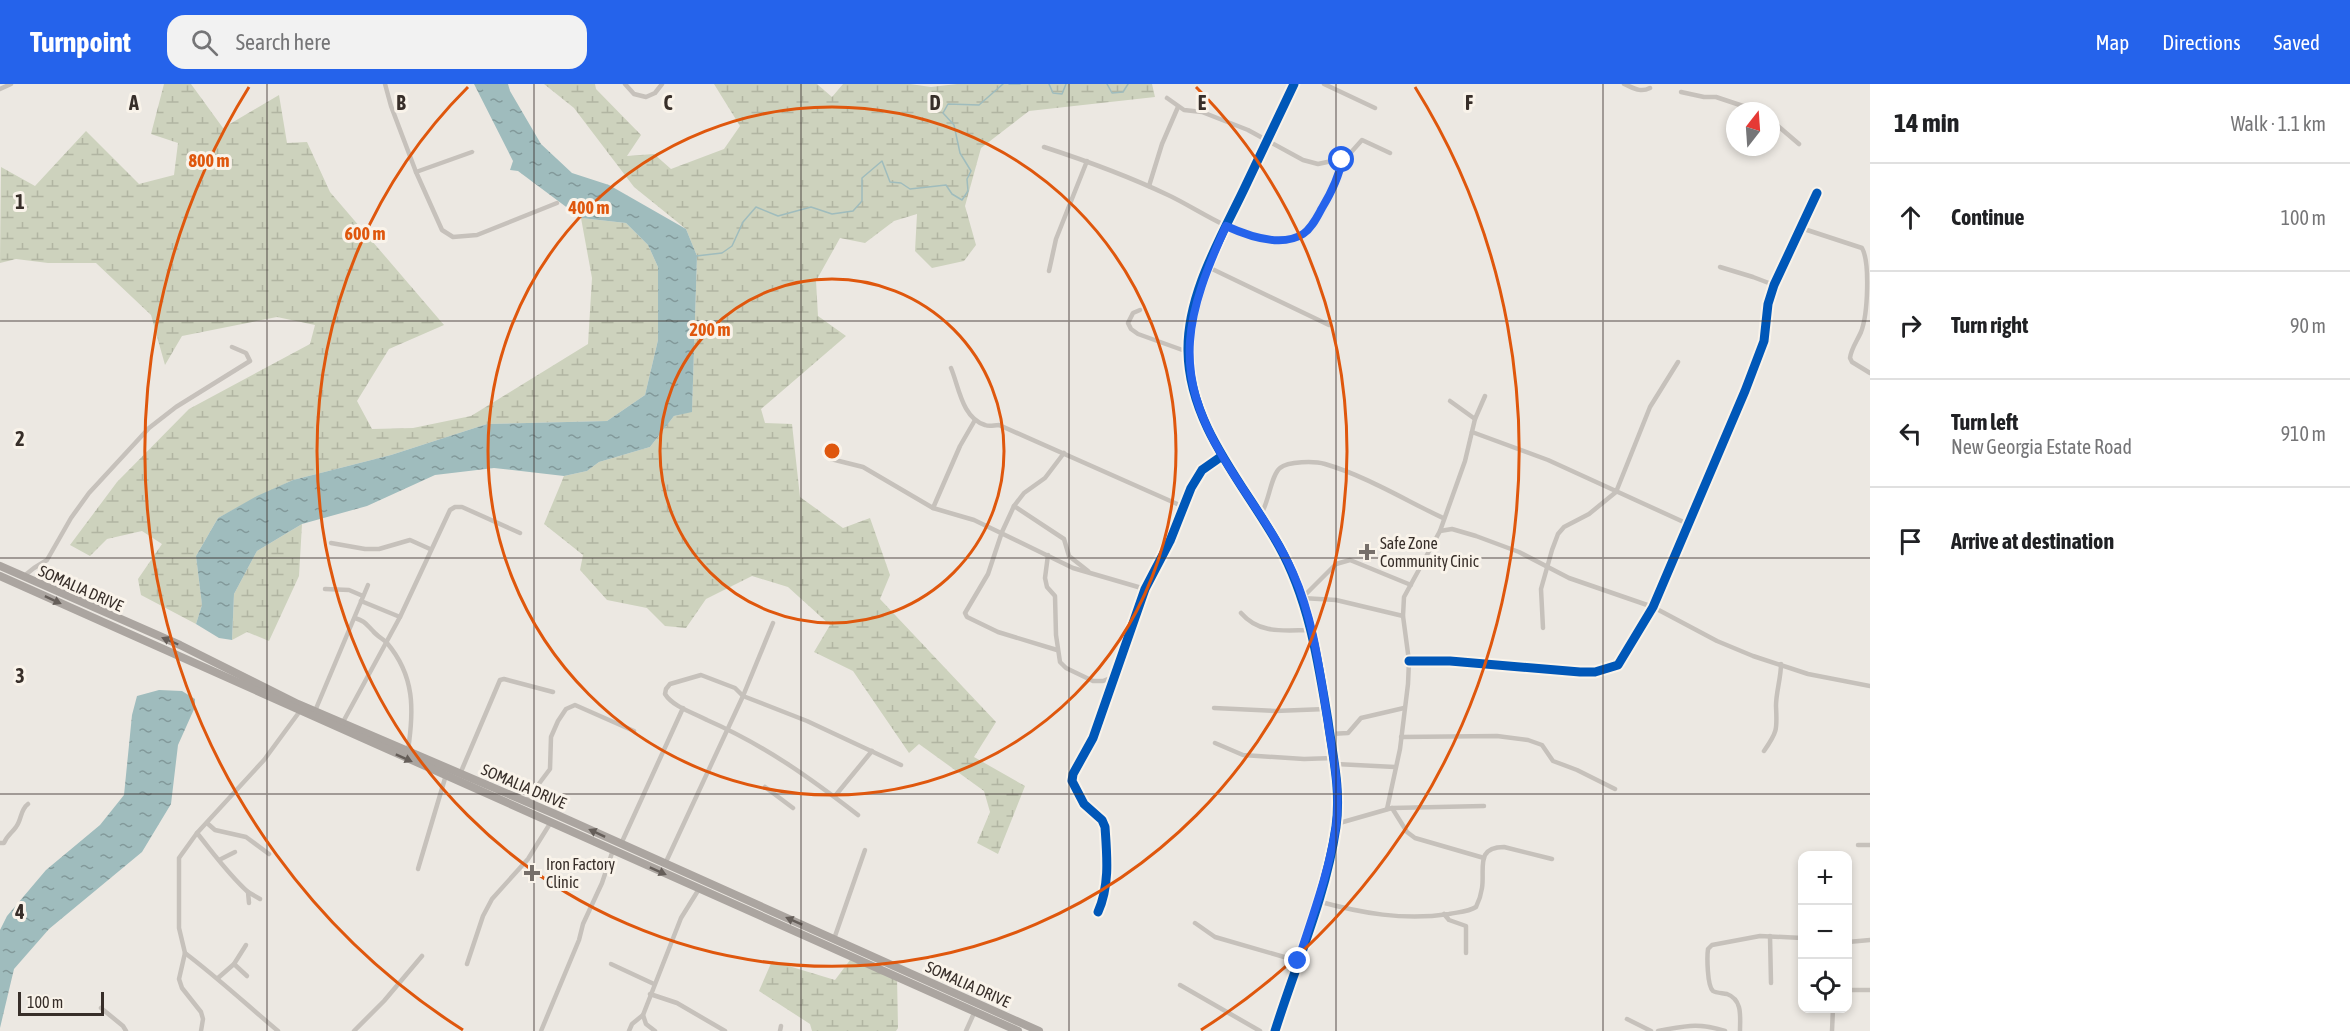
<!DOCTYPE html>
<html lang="en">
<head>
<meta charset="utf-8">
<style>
  :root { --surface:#fff; --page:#f2f2f2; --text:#202124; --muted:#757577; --line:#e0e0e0; --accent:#2563eb }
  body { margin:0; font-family:"Asap Condensed",sans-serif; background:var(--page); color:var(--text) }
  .controls { position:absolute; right:18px; bottom:18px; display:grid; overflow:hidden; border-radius:12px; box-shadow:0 3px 9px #0003 }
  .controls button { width:54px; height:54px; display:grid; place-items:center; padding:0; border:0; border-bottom:2px solid var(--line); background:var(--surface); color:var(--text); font:30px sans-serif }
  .compass { position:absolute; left:1726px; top:18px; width:54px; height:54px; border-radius:50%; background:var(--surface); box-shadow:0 3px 9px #0003; rotate:17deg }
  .scale { position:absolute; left:18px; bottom:15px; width:86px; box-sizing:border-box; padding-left:6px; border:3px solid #372e29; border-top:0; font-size:16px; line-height:21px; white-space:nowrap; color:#372e29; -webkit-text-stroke:4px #f9f3ea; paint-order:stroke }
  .stop { position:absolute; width:18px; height:18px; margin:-14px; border:4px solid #2563eb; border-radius:50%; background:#fff }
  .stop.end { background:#2563eb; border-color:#fff; box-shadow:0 2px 6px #0008 }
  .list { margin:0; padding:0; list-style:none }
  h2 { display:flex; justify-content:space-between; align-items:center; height:78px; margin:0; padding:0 24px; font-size:26px }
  h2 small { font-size:20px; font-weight:400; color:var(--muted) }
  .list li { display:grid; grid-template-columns:39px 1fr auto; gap:18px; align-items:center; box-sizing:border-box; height:108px; padding:0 24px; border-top:2px solid var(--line) }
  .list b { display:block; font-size:22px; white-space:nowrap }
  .list p { margin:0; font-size:20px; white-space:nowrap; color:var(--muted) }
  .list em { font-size:20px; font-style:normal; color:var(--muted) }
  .icon { flex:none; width:33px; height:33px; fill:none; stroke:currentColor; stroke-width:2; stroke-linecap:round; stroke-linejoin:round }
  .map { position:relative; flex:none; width:1870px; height:947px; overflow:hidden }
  header { display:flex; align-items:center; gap:36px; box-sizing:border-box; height:84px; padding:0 30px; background:var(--accent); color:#fff }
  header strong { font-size:28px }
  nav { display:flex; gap:33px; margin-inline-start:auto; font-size:21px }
  .search { width:420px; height:54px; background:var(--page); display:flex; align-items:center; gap:15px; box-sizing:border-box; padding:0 21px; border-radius:18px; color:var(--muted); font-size:22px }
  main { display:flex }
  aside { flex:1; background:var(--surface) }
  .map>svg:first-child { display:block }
</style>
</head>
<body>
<header>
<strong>Turnpoint</strong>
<div class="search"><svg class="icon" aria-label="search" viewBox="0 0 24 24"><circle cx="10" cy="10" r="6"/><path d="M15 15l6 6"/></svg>Search here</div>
<nav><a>Map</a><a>Directions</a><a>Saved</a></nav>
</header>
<main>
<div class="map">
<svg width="1870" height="947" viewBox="0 0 1870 947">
  <defs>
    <pattern id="wetland-marsh" width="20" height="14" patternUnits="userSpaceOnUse" patternTransform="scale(1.5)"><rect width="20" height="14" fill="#cdd2bd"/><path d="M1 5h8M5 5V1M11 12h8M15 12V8" fill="none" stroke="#b1b5a2"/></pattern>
    <pattern id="water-ripples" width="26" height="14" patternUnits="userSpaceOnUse" patternTransform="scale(1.5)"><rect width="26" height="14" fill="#9fbcbd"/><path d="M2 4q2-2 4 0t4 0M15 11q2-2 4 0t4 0" fill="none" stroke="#82999a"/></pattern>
  </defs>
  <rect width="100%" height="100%" fill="#ece8e2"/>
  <g fill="url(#wetland-marsh)">
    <path d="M164,0h27l32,44 56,-33 8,48 20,-1 23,50 114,133 -55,24 -32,52 15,28 41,-1 58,-12 117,-72 4,-66 -11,-60 45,5 22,22 10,22v73l-13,55 -38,26 -120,3 -96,31 -98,25 -36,17 -39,21 -22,38 6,49 -6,19 -55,-29 -3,-16 24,-35 -20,-13 -35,8 -17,17 -20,-11 47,-63 72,-73 121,-65 5,-19 -38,-8 -95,19 -17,29 -14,-50 -55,-52h-48l-32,-4 -16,4 1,-96 34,19 51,-55 53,53 35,-9 4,-32 -27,-9z"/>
    <path d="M544,0h51l1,5 45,46 -14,21 27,-2 17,15 53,-20 16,-23 -26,-42h103l15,13 11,-13h67l21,3 26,-3h195l3,13 -126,14 -48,37 -16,58 11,39 -12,16 -32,7 -17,-17 2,-37 -23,7 -29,22 -25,-5 -24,43 2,35 28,20 -85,73 4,14 27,1 8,73 43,31 27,-10 20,57 -10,24 116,123 -22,35 51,29 -27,68 -21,-11 13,-31 -6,-21 -65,-47 -10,9 -56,-82 -39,-19 16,-27 -42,-38 -36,-11 -46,23 -20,29 -21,-2 -18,-18 -40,-8 -27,-30 3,-15 -39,-31 20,-48 23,-5 12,-9 51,-15 24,-31 18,-5 5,-155 -11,-27 -52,-42 -60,-79z"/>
    <path d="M302,440l-3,52 -30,65 -22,-9 -15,8 2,-46 23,-43z"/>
    <path d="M853,872l44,20 1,52 -2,3h-84l-2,-7 -51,-33 13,-30 63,19z"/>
  </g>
  <g fill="url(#water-ripples)">
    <path d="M474,0h34l2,7 31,53 31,29 37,12 77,44 11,27 -5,156 -18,4 -24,31 -51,15 -12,9 -23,5 -70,-8 -59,7 -68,31 -65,18 -45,27 -23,43 -2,46 -13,-2 -23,-14 6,-19 -6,-49 22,-38 39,-22 36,-16 98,-25 96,-31 120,-3 38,-26 13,-55v-73l-10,-22 -22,-22 -45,-5 -63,-47 -8,-1 3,-9z"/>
    <path d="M159,606l23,1 13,8v8l-17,38 -7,59 -29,48 -93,77 -35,40 -14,59v-98l7,-14 39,-46 54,-45 24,-30 8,-80 5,-19z"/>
  </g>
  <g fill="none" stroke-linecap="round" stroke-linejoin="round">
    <g stroke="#9fbcbd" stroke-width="1.5">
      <path d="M1009,0h11"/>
      <path d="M1049,0l4,9 9,1 4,-10"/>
      <path d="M1107,0l5,9 11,-1 5,-8"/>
      <path d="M696,172l26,-3 10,-7 11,-24 13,-15 22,9 33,-9 21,7 21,-3 9,-10v-23l20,-17 8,21 11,1 9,6 36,-4 6,9 10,6 6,-9 -1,-12 4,-8 -11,-18 -6,-28 -11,-12 5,-9 31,1 24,-21"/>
    </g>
    <g stroke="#c6c1bb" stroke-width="4.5">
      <path d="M385,0l6,22 25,66 26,58 11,7 24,-2 80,-32"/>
      <path d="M625,0l9,10 12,3 9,-4 7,-9"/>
      <path d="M1324,0l51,24"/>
      <path d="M1624,0c10,4 16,9 26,4"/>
      <path d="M0,5l11,-5"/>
      <path d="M1681,8l23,5h12l42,14"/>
      <path d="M1167,14l17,12 18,2 46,18 55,30 15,4 28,-6 16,-18 28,13"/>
      <path d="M1771,36l28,24"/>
      <path d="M1044,63c43,14 84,29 124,48 37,17 90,60 132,40 10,-4 15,-16 20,-24 10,-16 18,-33 22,-51"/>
      <path d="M416,88l56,-20"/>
      <path d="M1149,102l13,-42 16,-37"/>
      <path d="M1801,144l61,20c8,14 6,66 -1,84 -4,9 -10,17 -11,26l2,4 18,11"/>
      <path d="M1208,183l121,58"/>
      <path d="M1720,183l33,10 21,8"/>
      <path d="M1049,187l7,-32 31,-78"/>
      <path d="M1140,226l-7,3 -5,10 3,6 7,5 50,18"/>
      <path d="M951,284c8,19 11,50 34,57 5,2 9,0 14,0l185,82"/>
      <path d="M1450,317l25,18"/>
      <path d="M1472,348l76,28 140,64"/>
      <path d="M831,375l32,8 70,41 41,12 99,48 72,21"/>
      <path d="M1014,422l50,33 5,17 19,15"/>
      <path d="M933,424l27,-62 15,-26"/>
      <path d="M1261,430c8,-12 10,-39 19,-46 8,-7 35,-7 45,-4 41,12 80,36 118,54"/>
      <path d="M1440,447l12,-2 24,7 43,16 50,26 84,29 64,34 36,15 55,18 62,12"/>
      <path d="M331,459l34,6h14l31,-9 20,9"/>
      <path d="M1048,471l-3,23 2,9 8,9 1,39 4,27 6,6 27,13h10l10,-4"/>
      <path d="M24,492l10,-8 13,-8 24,-42 18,-25 60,-65 27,-21 74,-46 -4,-8 -14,-6"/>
      <path d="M325,505l24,1 14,6"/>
      <path d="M1302,514l34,-34 14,-4 61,25"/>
      <path d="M1302,514l34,2 67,16"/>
      <path d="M361,517l39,16"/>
      <path d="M1241,529c19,22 44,17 70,17"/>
      <path d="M355,534c10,3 11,6 18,13 4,5 10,8 14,12 28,33 27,67 21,107"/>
      <path d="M1543,544l-2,-39 11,-39 6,-16 6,-7 25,-13 27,-22 34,-85 28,-45"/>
      <path d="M1057,566l-59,-18 -31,-15 -2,-4 23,-39 14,-42 12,-26 10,-13 21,-15 19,-25"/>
      <path d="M1409,577h41l130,11h15l23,-7 35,-58 92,-216 19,-50 4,-37 6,-19 43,-92"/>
      <path d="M1214,624l61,3 51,-2"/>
      <path d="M315,627l53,-126"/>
      <path d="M343,638l57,-105 50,-107 5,-3h7l58,26"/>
      <path d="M1330,650l18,-1 13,-15 43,-10"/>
      <path d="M1401,653l96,-1 31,4 14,5 11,16 24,9 38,19"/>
      <path d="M1215,659l28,12 61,4 30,-1"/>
      <path d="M1764,667c14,-20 13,-22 12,-45 0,-14 5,-28 5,-42"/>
      <path d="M1336,680l59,3"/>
      <path d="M460,690l40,-94 4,-1 49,13"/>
      <path d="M765,703l28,21"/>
      <path d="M835,712l37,-45"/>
      <path d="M526,717l24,-32 1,-32 7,-16 8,-12 9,-4 59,26"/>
      <path d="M1392,724l15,24 8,6 69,20"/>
      <path d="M1387,725l13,-60 8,-65 1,-23 -6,-45 1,-19 36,-66 25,-70 10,-42 10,-23"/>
      <path d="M858,731c-49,-38 -94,-70 -151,-95 -13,-7 -34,-13 -42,-26l1,-5 4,-5 31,-9 34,13 8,8 64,25 94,44"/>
      <path d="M207,739l8,7 31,7 23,17"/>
      <path d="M1336,740l56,-16 92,-2"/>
      <path d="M197,749c17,21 31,41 51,59l1,11"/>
      <path d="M0,759h4c3,-8 8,-10 12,-16 6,-8 4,-17 12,-23"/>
      <path d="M621,760l62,-136"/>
      <path d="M1858,761h12"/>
      <path d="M219,776l16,-8"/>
      <path d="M665,780l78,-168 30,-73"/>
      <path d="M418,785l28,-94"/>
      <path d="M248,808l12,7"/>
      <path d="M1317,817c44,12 87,20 132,13 9,-2 19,-2 27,-7 3,-6 5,-12 6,-19 3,-19 -7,-41 22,-41l48,12"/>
      <path d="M1098,828c12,-27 9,-56 7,-85l-3,-7 -18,-16 -12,-23 1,-7 20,-36 52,-149 25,-48 21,-53 11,-18 20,-14"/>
      <path d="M1444,830l5,6 17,6v27"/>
      <path d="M1195,839l20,14 83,24"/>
      <path d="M1770,852l1,47"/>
      <path d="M834,855l31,-89"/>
      <path d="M1848,858l22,-2"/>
      <path d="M185,869c33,25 62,52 93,78"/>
      <path d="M234,880l13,12"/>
      <path d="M467,880l16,-48 9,-17 36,-40 23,-37"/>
      <path d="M611,880l43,20"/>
      <path d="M218,894l16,-14 12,-19"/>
      <path d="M1180,901l80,46"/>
      <path d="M1848,906h22"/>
      <path d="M650,910l27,9 48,28"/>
      <path d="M101,924l22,18 3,5"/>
      <path d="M1627,935l24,12"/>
      <path d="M201,947l2,-12 -2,-7 -19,-24 -3,-9 6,-26 -6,-25v-70l18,-25 67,-73 36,-49"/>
      <path d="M354,947l30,-30 38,-45"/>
      <path d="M541,947l38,-91 4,-16 19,-41 11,-33"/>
      <path d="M629,947l3,-7 11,-9"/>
      <path d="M655,947l-9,-7 -3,-9 38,-97 18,-29"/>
      <path d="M780,947l1,-5"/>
      <path d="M966,947l9,-20"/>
      <path d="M1275,947c21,-67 51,-135 61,-204 5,-37 -3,-70 -8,-106 -10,-60 -19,-121 -49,-175 -34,-61 -90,-120 -91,-195 -1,-58 34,-115 58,-166 16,-34 32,-68 48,-101"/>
      <path d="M1658,947c28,-5 39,-9 67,0"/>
      <path d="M1740,947c0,-14 3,-31 -13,-37 -5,-1 -11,-1 -14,-3 -6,-5 -6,-35 -5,-42l4,-4 48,-9 42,2"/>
      <path d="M1832,947l1,-23"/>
    </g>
    <g stroke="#aba5a0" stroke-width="8">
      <path d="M0,482l180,79 118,59 257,110 484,217"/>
      <path d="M0,492l1018,455"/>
    </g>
    <defs>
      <g id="cycleway">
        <path d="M1409,577h41l130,11h15l23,-7 35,-58 92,-216 19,-50 4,-37 6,-19 43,-92"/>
        <path d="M1098,828c12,-27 9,-56 7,-85l-3,-7 -18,-16 -12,-23 1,-7 20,-36 52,-149 25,-48 21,-53 11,-18 20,-14"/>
        <path d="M1275,947c21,-67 51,-135 61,-204 5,-37 -3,-70 -8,-106 -10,-60 -19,-121 -49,-175 -34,-61 -90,-120 -91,-195 -1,-58 34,-115 58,-166 16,-34 32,-68 48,-101"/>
      </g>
    </defs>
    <use href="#cycleway" stroke="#f9f3ea" stroke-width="13"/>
    <use href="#cycleway" stroke="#0057b8" stroke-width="9"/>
  </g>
  <defs><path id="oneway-solid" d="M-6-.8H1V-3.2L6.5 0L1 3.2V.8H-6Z" transform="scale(1.5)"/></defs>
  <g fill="#655e59">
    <use href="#oneway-solid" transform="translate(53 516) rotate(25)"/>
    <use href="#oneway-solid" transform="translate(170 557) rotate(-157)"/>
    <use href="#oneway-solid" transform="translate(404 674) rotate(24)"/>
    <use href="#oneway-solid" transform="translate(597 749) rotate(-155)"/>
    <use href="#oneway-solid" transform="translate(658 787) rotate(24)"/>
    <use href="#oneway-solid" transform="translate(794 837) rotate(-156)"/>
  </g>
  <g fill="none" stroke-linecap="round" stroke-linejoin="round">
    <path stroke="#2563eb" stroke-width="8" d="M1298,877c14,-44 31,-89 38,-135 5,-36 -3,-68 -8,-103 -8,-50 -14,-103 -35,-150 -18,-41 -47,-77 -70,-116 -53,-88 -36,-144 3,-231 22,10 55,22 77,8 9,-6 14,-17 19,-26 9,-15 17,-31 20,-48"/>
  </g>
  <path fill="none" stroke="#372e29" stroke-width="1.5" stroke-opacity="0.55" d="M267,0v947M534,0v947M801,0v947M1069,0v947M1336,0v947M1603,0v947M0,237h1870M0,474h1870M0,710h1870"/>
  <g fill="none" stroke="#df570d" stroke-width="3">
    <circle cx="832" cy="367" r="172"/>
    <circle cx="832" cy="367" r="344"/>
    <path d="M1196 3A515 515 0 1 1 468 3"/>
    <path d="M463 946A687 687 0 0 1 249 3M1415 3A687 687 0 0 1 1201 946"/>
  </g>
  <g fill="#766f6a" stroke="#f9f3ea" stroke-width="2">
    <path d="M1364 459h6v6h6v6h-6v6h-6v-6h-6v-6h6z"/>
    <path d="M529 780h6v6h6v6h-6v6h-6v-6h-6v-6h6z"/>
  </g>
  <g text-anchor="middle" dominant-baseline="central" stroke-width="6" stroke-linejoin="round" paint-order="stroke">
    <g font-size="16" fill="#372e29" stroke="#f9f3ea" text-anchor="start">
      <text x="1380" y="459">Safe Zone<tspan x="1380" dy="18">Community Cinic</tspan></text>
      <text x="546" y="780">Iron Factory<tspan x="546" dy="18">Clinic</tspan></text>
    </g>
    <g font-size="16" fill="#372e29" stroke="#f9f3ea">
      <text transform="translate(81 504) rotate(24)">SOMALIA DRIVE</text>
      <text transform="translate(524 702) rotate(23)">SOMALIA DRIVE</text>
      <text transform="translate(968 900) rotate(24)">SOMALIA DRIVE</text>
    </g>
  </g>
  <g font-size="20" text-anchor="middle" font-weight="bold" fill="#372e29" stroke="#f9f3ea" stroke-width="6" stroke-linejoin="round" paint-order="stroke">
    <text x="134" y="26">A</text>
    <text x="401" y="26">B</text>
    <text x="668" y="26">C</text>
    <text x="935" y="26">D</text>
    <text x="1202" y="26">E</text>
    <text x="1469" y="26">F</text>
    <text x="20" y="125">1</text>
    <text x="20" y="362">2</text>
    <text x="20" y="599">3</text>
    <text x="20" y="835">4</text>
  </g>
  <circle cx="832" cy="367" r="9" fill="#df570d" stroke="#f9f3ea" stroke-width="3"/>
  <g font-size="18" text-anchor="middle" font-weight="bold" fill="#df570d" stroke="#f9f3ea" stroke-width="6" stroke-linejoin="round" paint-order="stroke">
    <text x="209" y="83">800 m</text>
    <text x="589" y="130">400 m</text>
    <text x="365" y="156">600 m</text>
    <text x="710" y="252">200 m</text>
  </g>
</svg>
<div class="controls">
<button>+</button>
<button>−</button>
<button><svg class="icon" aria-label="locate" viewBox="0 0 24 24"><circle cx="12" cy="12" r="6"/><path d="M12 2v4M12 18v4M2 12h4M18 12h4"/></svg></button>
</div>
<svg class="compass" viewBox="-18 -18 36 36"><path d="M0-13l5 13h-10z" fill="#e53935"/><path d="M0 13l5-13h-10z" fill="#757577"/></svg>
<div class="scale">100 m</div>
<div class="stop" style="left:1342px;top:76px"></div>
<div class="stop end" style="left:1298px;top:877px"></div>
</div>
<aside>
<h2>14 min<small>Walk · 1.1 km</small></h2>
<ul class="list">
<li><svg class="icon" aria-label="ahead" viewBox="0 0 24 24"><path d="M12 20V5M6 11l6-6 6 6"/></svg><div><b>Continue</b></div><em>100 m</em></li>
<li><svg class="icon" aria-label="right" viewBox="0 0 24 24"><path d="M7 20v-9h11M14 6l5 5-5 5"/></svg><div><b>Turn right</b></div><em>90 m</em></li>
<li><svg class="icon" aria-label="left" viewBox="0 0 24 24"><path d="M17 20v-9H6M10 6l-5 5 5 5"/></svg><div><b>Turn left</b><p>New Georgia Estate Road</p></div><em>910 m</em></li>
<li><svg class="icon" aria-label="arrive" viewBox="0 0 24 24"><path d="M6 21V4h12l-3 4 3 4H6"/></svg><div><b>Arrive at destination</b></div></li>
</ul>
</aside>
</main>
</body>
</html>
